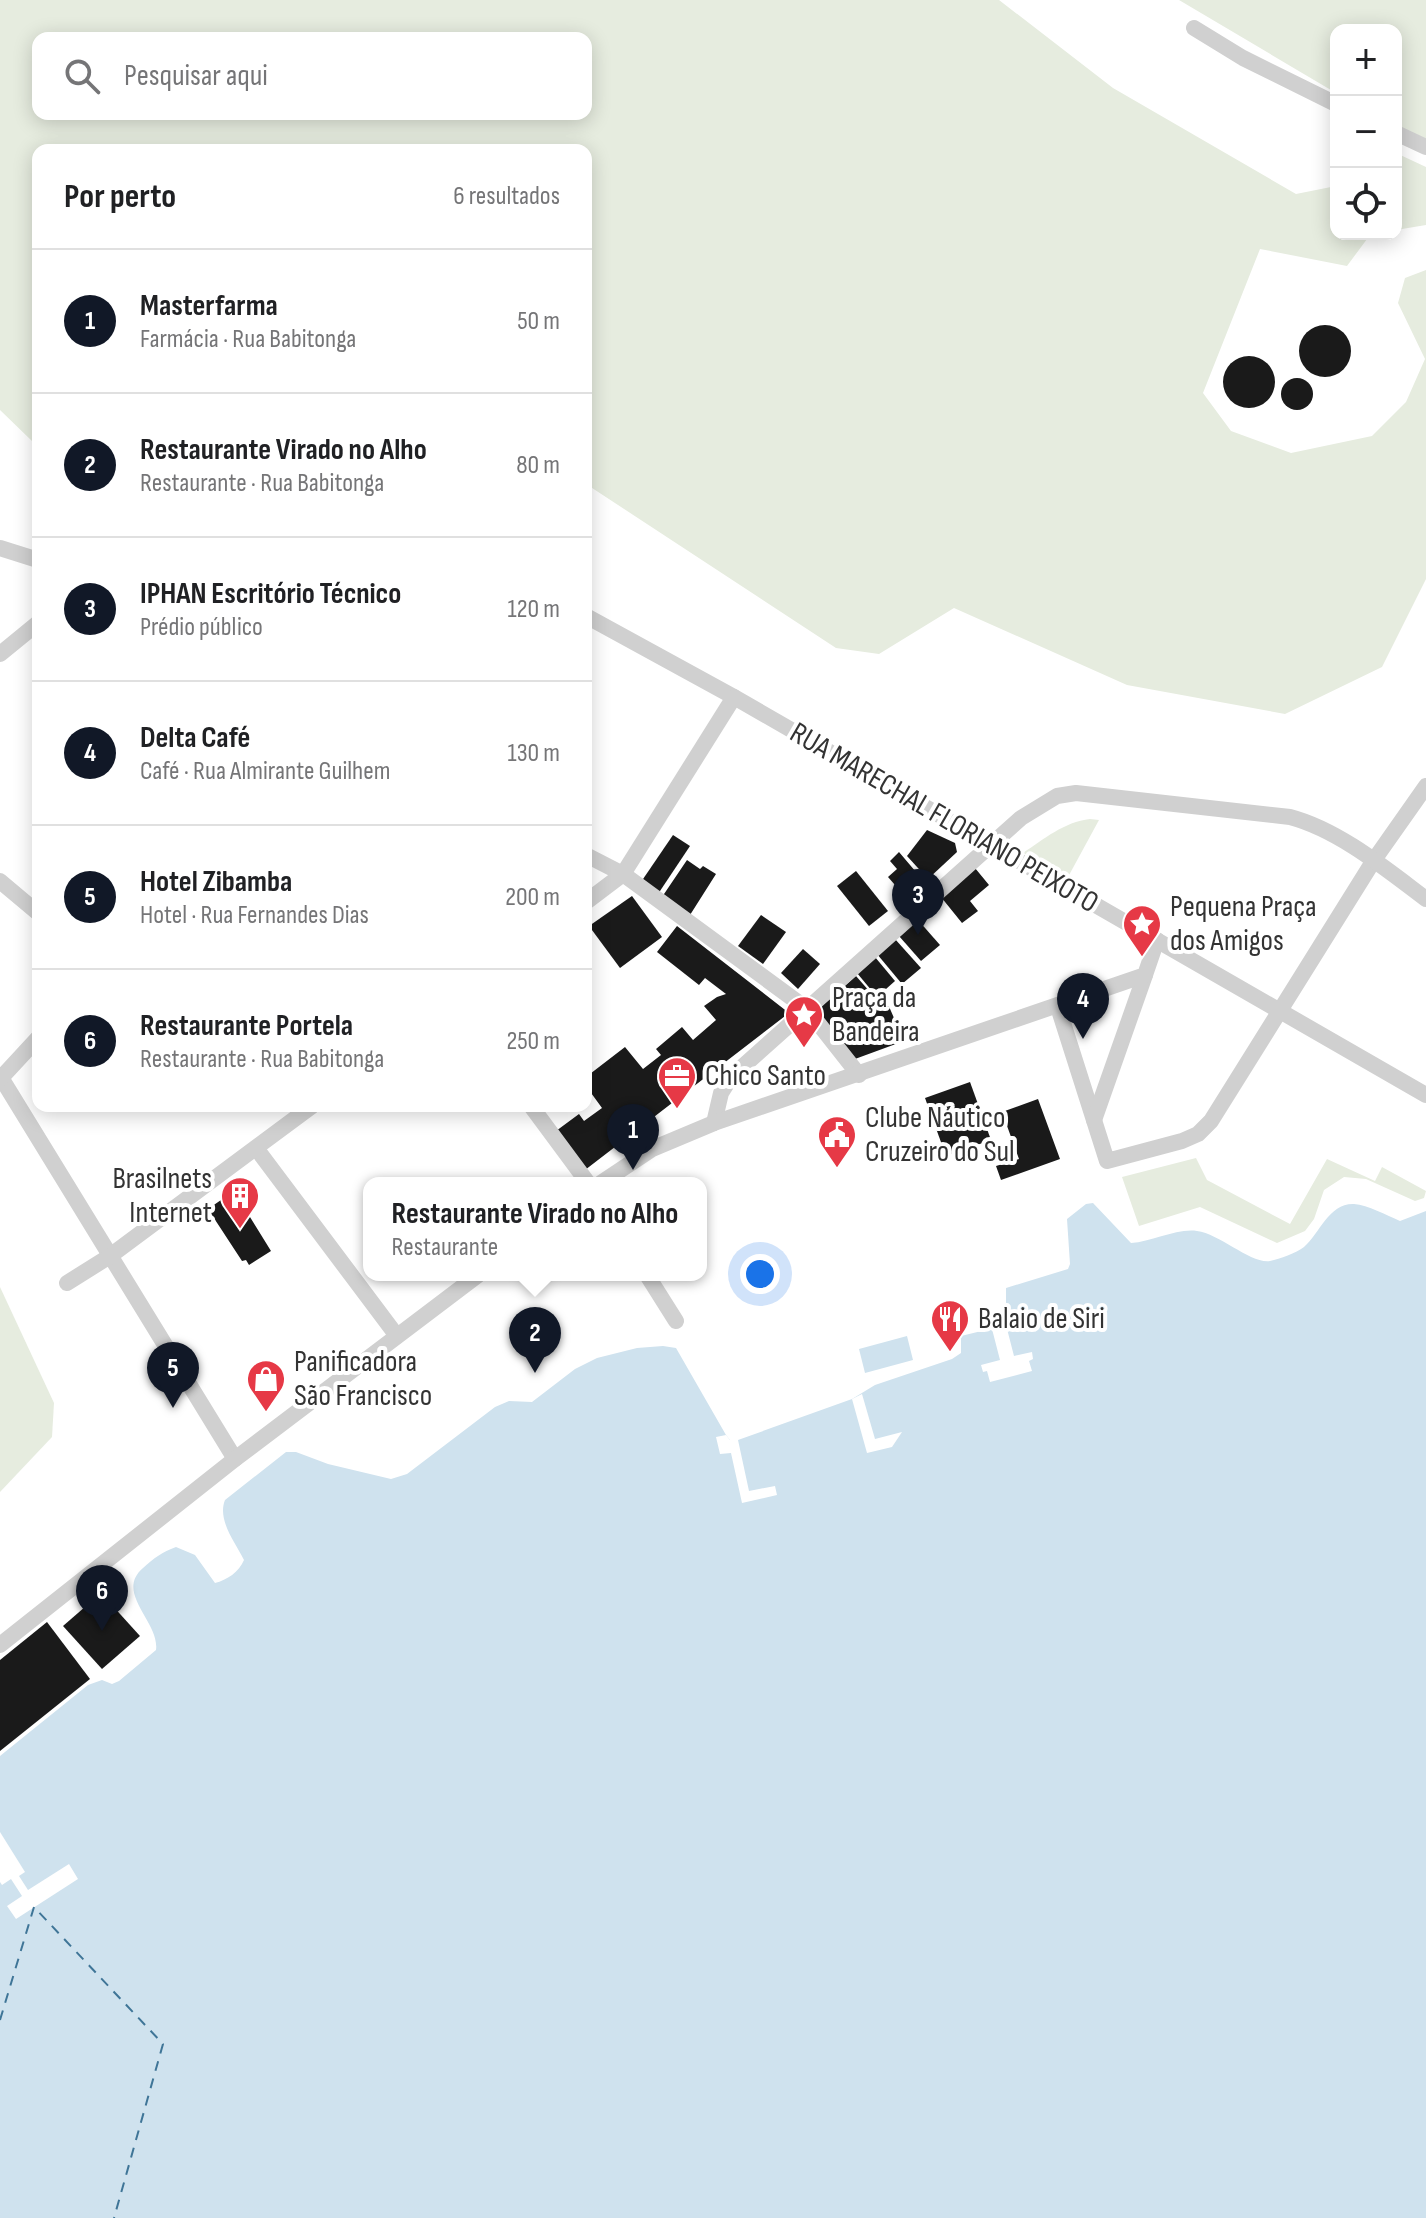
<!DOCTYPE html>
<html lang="pt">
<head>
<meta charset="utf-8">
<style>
  :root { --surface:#fff; --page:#f2f2f2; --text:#202124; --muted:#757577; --line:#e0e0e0; --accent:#111827 }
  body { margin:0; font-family:"Sofia Sans Condensed",sans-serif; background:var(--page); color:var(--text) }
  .controls { position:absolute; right:24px; top:24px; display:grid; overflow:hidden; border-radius:16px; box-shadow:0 4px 20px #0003 }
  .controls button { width:72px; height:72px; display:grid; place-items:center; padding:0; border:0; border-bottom:2px solid var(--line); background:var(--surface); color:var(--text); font:40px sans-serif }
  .you { position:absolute; left:760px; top:1274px; width:28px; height:28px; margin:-20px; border:6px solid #fff; border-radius:50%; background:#1a73e8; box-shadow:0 0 0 12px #1a73e833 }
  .badge { display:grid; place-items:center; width:52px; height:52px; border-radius:50%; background:var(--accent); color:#fff; font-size:26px; font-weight:700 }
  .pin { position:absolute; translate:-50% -66px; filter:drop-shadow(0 2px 4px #0008) }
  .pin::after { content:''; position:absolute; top:42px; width:28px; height:24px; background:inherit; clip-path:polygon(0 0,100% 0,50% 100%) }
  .popup { position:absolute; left:363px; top:1177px; width:344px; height:104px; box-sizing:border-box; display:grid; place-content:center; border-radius:16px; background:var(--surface); filter:drop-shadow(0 2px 6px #0005); font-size:26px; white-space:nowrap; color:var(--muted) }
  .popup b { font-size:30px; color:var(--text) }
  .popup::after { content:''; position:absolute; left:50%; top:100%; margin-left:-16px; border:16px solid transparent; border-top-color:var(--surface) }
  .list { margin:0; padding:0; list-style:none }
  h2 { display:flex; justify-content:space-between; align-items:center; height:104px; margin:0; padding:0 32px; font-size:34px }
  h2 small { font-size:26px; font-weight:400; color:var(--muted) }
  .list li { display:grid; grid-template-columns:52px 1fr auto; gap:24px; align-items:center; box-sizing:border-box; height:144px; padding:0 32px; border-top:2px solid var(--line) }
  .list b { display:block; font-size:30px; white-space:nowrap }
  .list p { margin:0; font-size:26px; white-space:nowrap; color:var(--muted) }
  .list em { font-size:26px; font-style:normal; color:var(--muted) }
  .icon { flex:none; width:44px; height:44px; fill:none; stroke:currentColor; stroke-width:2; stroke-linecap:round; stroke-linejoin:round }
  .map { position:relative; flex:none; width:1426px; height:2218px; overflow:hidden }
  .search { position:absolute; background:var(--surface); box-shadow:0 4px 20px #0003; left:32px; top:32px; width:560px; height:88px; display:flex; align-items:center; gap:20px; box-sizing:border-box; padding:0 28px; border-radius:16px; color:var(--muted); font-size:30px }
  .panel { position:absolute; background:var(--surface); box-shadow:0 4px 20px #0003; left:32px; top:144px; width:560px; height:968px; border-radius:16px }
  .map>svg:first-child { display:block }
</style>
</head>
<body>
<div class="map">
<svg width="1426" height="2218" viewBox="0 0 1426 2218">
  <rect width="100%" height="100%" fill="#fff"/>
  <g fill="#e6ecdf" fill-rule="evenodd">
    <path d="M0,0h999l114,88 183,106 40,-8v48h39l-5,1 -23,31 -87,-17 -57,144 28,38 60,22 81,-17 34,-34 19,-43 -27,-56 7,-25 21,-8v309l-44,88 -97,47 -158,-29 -173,-77 -75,46 -43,-6 -250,-164v-334h-548v292l-6,-1 -32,-31zM38,38h548v76h-548z"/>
    <path d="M1179,0h247v143l-30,-16v-97h-60v63z"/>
    <path d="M1396,153l30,14v58l-30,5z"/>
    <path d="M1090,819l9,1 -31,57 -45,-24c21,-14 41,-31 67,-34z"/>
    <path d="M1196,1158l11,22 83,44 37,-65 48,22 7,-14 44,24 -2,7 -9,3 -49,-22 -22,-2 -20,13 -10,29 -9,12 -28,12 -77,-36 -61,19 -17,-49z"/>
    <path d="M0,1287l54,116 -2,34 -52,55z"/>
  </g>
  <g fill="#cfe2ee">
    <path d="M1093,1203l38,40c21,-1 46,-15 66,-12 23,3 54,33 73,30 10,-2 26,-8 34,-14 16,-14 25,-44 50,-43 14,1 32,11 46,17l26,-10v1007h-1426v-462l88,-71 14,-5 10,4 7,-3 37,-31c4,-28 -42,-57 -13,-82 11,-10 19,-16 33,-21l19,8 20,28c12,-3 24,-11 29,-23 -9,-18 -27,-40 -19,-60l61,-48h10l32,12 63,15 16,-5 88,-67 14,-6 23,1 43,-33 22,-11 40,-10 26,-2 13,2 50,87 4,5h8l114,-41 23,-14 77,-26 9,-6v-17l45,-11v-37l62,-19 2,-5 -3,-45 19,-15z"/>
    <path d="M907,1336l6,24 -48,13 -6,-24z"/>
  </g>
  <g fill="#fff">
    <path d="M1006,1325l8,31 18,-4 1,7 -4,2 3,10 -42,11 -3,-11 -4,1 -2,-7 19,-5 -8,-31z"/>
    <path d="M862,1394l13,45 27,-7 -10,15 -25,6 -15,-54z"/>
    <path d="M726,1435l4,5h8l11,51 26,-5 2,9 -35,8 -11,-50 -11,1 -4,-17z"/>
    <path d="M0,1832l25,40 -6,4 9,14 41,-26 9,15 -62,40 -9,-13 15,-10 -11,-17 -9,6 -2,-3z"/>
  </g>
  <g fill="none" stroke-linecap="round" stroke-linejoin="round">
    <path stroke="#3f7597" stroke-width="2" stroke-dasharray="10 8" stroke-linecap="butt" d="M0,2020l34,-113 129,137 -49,174"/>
  </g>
  <g fill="#1a1a1a">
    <circle cx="1325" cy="351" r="26"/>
    <circle cx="1249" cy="382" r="26"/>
    <circle cx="1297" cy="394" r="16"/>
    <path d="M927,830l28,13 2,9 -29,27 -21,-23z"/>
    <path d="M673,835l17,11 -32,48 -17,-12z"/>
    <path d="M899,852l28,33 -18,16 -21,-24 9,-8 -7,-8z"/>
    <path d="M687,860l13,9 3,-3 13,8 -26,41 -28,-18z"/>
    <path d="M975,868l14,17 -19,16 8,10 -16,12 -21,-26z"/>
    <path d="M856,871l32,40 -19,15 -32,-40z"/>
    <path d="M632,896l30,41 -42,31 -31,-42z"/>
    <path d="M761,915l25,17 -23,32 -25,-18z"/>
    <path d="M918,920l22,25 -19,16 -22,-25z"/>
    <path d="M677,926l112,87 -204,157 -29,-39 23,-17 5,7 18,-13 -16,-22v-9l39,-30 18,22 18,-14 -5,-6 26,-22 11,13 23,-20 -12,-14 13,-9 9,-3 -21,-16 -6,7 -42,-33z"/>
    <path d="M895,939l26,29 -19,16 -25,-30z"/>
    <path d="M803,949l17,15 -22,25 -17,-16z"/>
    <path d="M875,957l20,24 -18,16 -20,-24z"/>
    <path d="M856,976l21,24 7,-5 20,46 -49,18 -39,-48z"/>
    <path d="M970,1082l21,58 -45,16 -21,-58z"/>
    <path d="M1038,1099l22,60 -59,21 -5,-14 23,-7 -17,-47z"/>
    <path d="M234,1191l37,60 -22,14 -3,-5 -4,1 -34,-52z"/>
    <path d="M101,1593l39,43 -38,33 -39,-43z"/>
    <path d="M47,1622l43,57 -90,72v-91z"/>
  </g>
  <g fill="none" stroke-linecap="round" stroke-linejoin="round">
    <g stroke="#d0d0d0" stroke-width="16">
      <path d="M1194,28l49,30 93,46"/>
      <path d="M1396,133l30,14"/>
      <path d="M0,548l38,12"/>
      <path d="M586,616l148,81 692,398"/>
      <path d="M0,654l38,-31"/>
      <path d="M586,855l37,19 184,135 52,66"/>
      <path d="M0,881l38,32"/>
      <path d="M586,902l37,-28 111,-177"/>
      <path d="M1058,1007l49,154 75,-20 16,-7 13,-13 163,-261 52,-74"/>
      <path d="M0,1076l235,383"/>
      <path d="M1,1078l37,-40"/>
      <path d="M531,1106l57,77"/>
      <path d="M1094,1120l51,-145"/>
      <path d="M714,1123l7,-30 10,-16 290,-259 36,-22 19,-3 214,24c49,13 96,52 136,82"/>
      <path d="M256,1148l141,188"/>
      <path d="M601,1183l51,-34 62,-26 431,-148 12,-35"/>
      <path d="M647,1275l29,46"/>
      <path d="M67,1283l43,-27 202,-150"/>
      <path d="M0,1645l235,-186 243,-184"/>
    </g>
  </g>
  <defs>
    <symbol id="sight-pin" viewBox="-11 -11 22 30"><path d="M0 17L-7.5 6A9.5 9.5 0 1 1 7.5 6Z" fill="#e63946" stroke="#fff"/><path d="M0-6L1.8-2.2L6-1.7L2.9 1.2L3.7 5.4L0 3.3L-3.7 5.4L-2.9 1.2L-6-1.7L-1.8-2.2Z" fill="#fff"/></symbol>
    <symbol id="office-pin" viewBox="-11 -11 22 30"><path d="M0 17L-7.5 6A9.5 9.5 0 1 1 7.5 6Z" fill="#e63946" stroke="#fff"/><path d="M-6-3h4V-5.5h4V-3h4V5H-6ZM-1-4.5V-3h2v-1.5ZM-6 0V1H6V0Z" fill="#fff"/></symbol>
    <symbol id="civic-pin" viewBox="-11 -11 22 30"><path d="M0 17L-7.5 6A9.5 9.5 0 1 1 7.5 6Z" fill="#e63946" stroke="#fff"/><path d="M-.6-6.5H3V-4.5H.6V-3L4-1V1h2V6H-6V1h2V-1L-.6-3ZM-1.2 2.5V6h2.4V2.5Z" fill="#fff"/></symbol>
    <symbol id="building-pin" viewBox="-11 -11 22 30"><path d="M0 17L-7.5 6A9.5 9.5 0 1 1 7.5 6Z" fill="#e63946" stroke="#fff"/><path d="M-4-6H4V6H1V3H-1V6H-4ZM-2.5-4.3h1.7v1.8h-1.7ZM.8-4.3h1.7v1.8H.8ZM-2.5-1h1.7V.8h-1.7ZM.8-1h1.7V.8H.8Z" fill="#fff"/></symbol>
    <symbol id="restaurant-pin" viewBox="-11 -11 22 30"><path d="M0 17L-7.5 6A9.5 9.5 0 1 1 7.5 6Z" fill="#e63946" stroke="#fff"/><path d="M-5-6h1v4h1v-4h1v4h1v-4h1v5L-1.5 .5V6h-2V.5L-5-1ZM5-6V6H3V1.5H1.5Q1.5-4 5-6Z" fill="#fff"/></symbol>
    <symbol id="shop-pin" viewBox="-11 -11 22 30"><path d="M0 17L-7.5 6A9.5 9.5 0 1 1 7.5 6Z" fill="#e63946" stroke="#fff"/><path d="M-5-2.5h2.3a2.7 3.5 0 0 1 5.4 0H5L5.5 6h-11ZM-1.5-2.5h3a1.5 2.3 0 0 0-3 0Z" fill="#fff"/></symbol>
  </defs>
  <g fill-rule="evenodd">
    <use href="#sight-pin" x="1120" y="902" width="44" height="60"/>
    <use href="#sight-pin" x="782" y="993" width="44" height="60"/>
    <use href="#office-pin" x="655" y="1054" width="44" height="60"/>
    <use href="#civic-pin" x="815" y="1113" width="44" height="60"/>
    <use href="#building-pin" x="218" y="1174" width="44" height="60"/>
    <use href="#restaurant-pin" x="928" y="1297" width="44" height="60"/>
    <use href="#shop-pin" x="244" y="1357" width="44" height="60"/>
  </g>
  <g text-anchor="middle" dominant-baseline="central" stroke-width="8" stroke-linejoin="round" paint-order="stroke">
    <g font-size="30" fill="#333" stroke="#fff">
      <text transform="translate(944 818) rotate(30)">RUA MARECHAL FLORIANO PEIXOTO</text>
    </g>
    <g font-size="30" fill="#333" stroke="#fff" text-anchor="start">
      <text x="1170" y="907">Pequena Praça<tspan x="1170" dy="34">dos Amigos</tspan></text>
      <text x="832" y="998">Praça da<tspan x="832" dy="34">Bandeira</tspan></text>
      <text x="705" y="1076">Chico Santo</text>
      <text x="865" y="1118">Clube Náutico<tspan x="865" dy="34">Cruzeiro do Sul</tspan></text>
      <text x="212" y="1179" text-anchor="end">Brasilnets<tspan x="212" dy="34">Internet</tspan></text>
      <text x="978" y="1319">Balaio de Siri</text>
      <text x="294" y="1362">Panificadora<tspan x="294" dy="34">São Francisco</tspan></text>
    </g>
  </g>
</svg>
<div class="controls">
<button>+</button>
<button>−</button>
<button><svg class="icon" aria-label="locate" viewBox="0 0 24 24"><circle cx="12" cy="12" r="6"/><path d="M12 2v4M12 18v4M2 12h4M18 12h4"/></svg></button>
</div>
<div class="you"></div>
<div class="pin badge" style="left:633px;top:1170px">1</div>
<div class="pin badge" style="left:535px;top:1373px">2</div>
<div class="popup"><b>Restaurante Virado no Alho</b>Restaurante</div>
<div class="pin badge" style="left:918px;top:935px">3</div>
<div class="pin badge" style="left:1083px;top:1039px">4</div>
<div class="pin badge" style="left:173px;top:1408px">5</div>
<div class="pin badge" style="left:102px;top:1631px">6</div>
<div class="search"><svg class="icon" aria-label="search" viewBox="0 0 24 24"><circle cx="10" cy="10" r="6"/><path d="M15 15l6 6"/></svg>Pesquisar aqui</div>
<section class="panel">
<h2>Por perto<small>6 resultados</small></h2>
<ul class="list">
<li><span class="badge">1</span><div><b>Masterfarma</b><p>Farmácia · Rua Babitonga</p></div><em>50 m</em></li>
<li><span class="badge">2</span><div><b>Restaurante Virado no Alho</b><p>Restaurante · Rua Babitonga</p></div><em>80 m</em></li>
<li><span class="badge">3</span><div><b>IPHAN Escritório Técnico</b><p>Prédio público</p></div><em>120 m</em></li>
<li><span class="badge">4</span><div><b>Delta Café</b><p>Café · Rua Almirante Guilhem</p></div><em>130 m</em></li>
<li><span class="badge">5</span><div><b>Hotel Zibamba</b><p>Hotel · Rua Fernandes Dias</p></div><em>200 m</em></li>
<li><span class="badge">6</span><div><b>Restaurante Portela</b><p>Restaurante · Rua Babitonga</p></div><em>250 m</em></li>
</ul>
</section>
</div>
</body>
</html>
